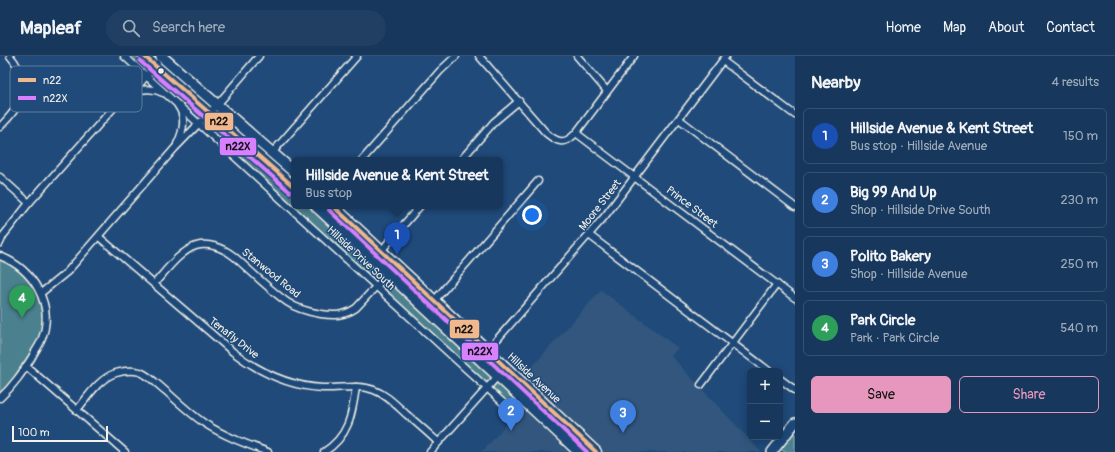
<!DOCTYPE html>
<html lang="en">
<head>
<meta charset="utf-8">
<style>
  :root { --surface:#17385c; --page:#203f62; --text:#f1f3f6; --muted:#9eacbb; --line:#365272; --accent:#e797bd }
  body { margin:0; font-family:Pangolin,sans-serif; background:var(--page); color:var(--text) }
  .controls { position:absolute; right:12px; bottom:12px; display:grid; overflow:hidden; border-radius:6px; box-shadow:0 2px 10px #0003 }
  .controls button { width:36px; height:36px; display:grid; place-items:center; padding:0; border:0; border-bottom:1px solid var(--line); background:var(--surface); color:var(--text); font:20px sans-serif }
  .scale { position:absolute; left:12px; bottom:10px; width:96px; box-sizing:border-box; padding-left:4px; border:2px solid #f4f1e8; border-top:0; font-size:11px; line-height:14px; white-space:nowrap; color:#f4f1e8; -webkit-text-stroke:3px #1f4a7a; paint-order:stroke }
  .you { position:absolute; left:532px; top:159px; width:14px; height:14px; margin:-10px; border:3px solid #fff; border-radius:50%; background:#1a73e8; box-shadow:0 0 0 6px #1a73e833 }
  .badge { display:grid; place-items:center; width:26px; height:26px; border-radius:50%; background:var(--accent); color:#fff; font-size:13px; font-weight:700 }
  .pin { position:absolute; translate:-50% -33px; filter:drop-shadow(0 1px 2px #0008) }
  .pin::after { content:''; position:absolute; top:21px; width:14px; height:12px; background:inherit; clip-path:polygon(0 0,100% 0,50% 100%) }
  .popup { position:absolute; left:291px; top:101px; width:212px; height:52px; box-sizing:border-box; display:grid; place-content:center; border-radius:6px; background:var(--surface); filter:drop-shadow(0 1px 3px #0005); font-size:13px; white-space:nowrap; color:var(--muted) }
  .popup b { font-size:15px; color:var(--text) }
  .popup::after { content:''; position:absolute; left:50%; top:100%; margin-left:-8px; border:8px solid transparent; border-top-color:var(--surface) }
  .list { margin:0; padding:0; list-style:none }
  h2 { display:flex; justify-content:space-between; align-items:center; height:52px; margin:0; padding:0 16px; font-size:17px }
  h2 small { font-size:13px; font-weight:400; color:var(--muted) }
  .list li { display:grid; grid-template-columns:26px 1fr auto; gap:12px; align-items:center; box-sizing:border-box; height:56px; margin:0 8px 8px; padding:0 8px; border:1px solid var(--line); border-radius:6px }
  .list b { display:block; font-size:15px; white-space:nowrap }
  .list p { margin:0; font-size:13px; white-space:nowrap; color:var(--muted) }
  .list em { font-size:13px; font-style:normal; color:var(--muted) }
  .actions { display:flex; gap:8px; padding:12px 16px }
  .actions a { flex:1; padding:9px 0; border:1px solid var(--accent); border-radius:6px; text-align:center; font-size:14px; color:var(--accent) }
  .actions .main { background:var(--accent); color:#111 }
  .icon { flex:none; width:22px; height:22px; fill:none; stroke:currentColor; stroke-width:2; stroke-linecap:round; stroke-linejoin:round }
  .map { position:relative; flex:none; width:795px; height:396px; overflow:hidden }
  header { display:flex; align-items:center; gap:24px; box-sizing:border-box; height:56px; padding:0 20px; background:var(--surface); border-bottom:1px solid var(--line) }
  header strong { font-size:19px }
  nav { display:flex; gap:22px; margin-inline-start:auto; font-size:14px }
  .search { width:280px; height:36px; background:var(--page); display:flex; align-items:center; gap:10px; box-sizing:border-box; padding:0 14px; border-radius:22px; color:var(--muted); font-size:15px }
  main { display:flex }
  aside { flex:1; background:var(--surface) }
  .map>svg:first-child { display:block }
</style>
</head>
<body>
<header>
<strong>Mapleaf</strong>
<div class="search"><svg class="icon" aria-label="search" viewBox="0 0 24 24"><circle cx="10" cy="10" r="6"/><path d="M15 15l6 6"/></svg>Search here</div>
<nav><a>Home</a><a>Map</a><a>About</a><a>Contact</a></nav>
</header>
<main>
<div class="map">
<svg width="795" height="396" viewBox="0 0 795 396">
  <rect width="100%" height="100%" fill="#1f4a7a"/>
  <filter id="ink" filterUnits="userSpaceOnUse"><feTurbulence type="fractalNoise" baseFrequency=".025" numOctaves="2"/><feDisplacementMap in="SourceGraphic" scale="8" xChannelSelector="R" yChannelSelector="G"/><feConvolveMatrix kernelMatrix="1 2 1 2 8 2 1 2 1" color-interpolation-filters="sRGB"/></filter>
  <g filter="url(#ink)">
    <path fill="#33577d" d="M601,234l77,58 -7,8 90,96h-279l33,-38 7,-36z"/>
    <g fill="#4b808e" stroke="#a0b8bb">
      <path d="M124,0h20l150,131v19h22l203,189 -4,19z"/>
      <path d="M0,200l33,24 12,28 -4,33 -41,57z"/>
      <path d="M795,368v28h-10l-8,-5z"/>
    </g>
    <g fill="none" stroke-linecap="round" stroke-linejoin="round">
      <defs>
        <g id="street">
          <path d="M124,0l75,68 312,286"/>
          <path d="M479,0l67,77c12,10 19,12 30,0l58,-77"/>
          <path d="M577,0l30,35"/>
          <path d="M723,5l72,54"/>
          <path d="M134,35c11,-2 19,-3 29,2"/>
          <path d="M679,63l116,88"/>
          <path d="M0,71c5,-6 11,-11 15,-18 10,-17 9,-38 -5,-53"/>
          <path d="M576,77l219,165"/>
          <path d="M177,88c6,-12 10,-26 1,-38"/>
          <path d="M272,97l85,-97"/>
          <path d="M362,104l78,-89 16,-15"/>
          <path d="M461,104l33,-38 25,-21"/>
          <path d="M0,121l29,26"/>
          <path d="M589,179l180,136"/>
          <path d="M99,181l134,115c26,20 56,34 89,36 17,1 36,-4 52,2 13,5 22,15 32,24 11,9 22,19 32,28"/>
          <path d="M0,187l3,-7 26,-33 88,-99 17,-13 23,-28"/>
          <path d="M381,195l39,-45"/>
          <path d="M0,200c33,13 56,49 41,85 -2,5 -6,10 -9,16 -10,16 -18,28 -32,41"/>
          <path d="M154,228c11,-12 26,-33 42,-38 10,-3 21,0 30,5 8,4 14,11 21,17 13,12 26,24 40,34 10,7 22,10 34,12 13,2 23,2 35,-6l40,-43"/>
          <path d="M41,237l26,-21 108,-124 42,-43 42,-49"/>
          <path d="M434,245l104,-120"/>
          <path d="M480,303l125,-143 121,-160"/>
          <path d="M26,310l99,86"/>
          <path d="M780,323l15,11"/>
          <path d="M701,329l76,-101"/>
          <path d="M77,354c10,-12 22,-32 39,-37 7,-2 16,-3 24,-1 10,4 18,13 27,20 12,11 24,22 37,31 20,13 42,21 64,29"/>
          <path d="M324,396c25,-16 28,-37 32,-65"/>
          <path d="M430,396l75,-84"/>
        </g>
        <path id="secondary" d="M772,396l23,-29"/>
        <g id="primary">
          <path d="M144,0l150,131"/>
          <path d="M161,0l133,116"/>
          <path d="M316,150l263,246"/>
          <path d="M333,150l263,246"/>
        </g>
      </defs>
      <use href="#street" stroke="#f4f1e8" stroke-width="9"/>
      <use href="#secondary" stroke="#f4f1e8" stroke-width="12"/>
      <use href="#primary" stroke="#f4f1e8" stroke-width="13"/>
      <use href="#street" stroke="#1f4a7a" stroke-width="6"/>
      <use href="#secondary" stroke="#1f4a7a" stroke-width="9"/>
      <use href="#primary" stroke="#1f4a7a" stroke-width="10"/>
      <defs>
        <g id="bus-1">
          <path d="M144,0l150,131"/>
          <path d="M333,150l263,246"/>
        </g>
        <g id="bus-2">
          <path d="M140,5l150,131"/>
          <path d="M329,154l258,242"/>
        </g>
      </defs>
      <use href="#bus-1" stroke="#1f4a7a" stroke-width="7"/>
      <use href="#bus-2" stroke="#1f4a7a" stroke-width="7"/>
      <use href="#bus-1" stroke="#f1b78d" stroke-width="4"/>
      <use href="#bus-2" stroke="#d880ff" stroke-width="4"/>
    </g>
  </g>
  <circle fill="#f4f1e8" stroke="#1f4a7a" stroke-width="1.5" cx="161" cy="15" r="3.5"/>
  <g text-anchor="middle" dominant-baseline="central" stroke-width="3" stroke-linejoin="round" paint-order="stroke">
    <g font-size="11" fill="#f4f1e8" stroke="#1f4a7a">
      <text transform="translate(600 149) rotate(-52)">Moore Street</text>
      <text transform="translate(692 151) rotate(37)">Prince Street</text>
      <text transform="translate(361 202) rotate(43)">Hillside Drive South</text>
      <text transform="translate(271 217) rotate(39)">Stanwood Road</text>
      <text transform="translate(234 282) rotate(38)">Tenafly Drive</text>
      <text transform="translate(534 322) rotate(43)">Hillside Avenue</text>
    </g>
  </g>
  <rect x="10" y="10" width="132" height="46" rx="6" fill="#1f4a7a" stroke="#5f7c9b" stroke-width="1"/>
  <rect x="18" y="22" width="18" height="4" fill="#f1b78d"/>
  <rect x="18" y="40" width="18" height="4" fill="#d880ff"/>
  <g font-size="11" fill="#f4f1e8">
    <text x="43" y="28">n22</text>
    <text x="43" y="46">n22X</text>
  </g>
  <g stroke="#1f4a7a" stroke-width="1.5">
    <rect x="204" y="56" width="30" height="19" rx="4" fill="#f1b78d"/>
    <rect x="219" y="81" width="38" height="19" rx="4" fill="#d880ff"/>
    <rect x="449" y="263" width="31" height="20" rx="4" fill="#f1b78d"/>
    <rect x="461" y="286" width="38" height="19" rx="4" fill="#d880ff"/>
  </g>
  <g font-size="11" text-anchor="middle" font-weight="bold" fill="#111">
    <text x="219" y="69">n22</text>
    <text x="238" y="94">n22X</text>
    <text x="464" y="277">n22</text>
    <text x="480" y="299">n22X</text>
  </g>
</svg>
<div class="controls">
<button>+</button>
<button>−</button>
</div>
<div class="scale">100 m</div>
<div class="you"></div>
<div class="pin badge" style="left:397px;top:199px;background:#1a4fb4">1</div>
<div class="popup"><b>Hillside Avenue &amp; Kent Street</b>Bus stop</div>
<div class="pin badge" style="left:511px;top:375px;background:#3f7fe0">2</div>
<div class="pin badge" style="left:623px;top:377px;background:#3f7fe0">3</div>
<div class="pin badge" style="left:22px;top:262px;background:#2e9e5b">4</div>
</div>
<aside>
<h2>Nearby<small>4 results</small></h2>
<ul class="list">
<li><span class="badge" style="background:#1a4fb4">1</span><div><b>Hillside Avenue &amp; Kent Street</b><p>Bus stop · Hillside Avenue</p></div><em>150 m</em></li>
<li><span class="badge" style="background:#3f7fe0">2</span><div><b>Big 99 And Up</b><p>Shop · Hillside Drive South</p></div><em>230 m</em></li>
<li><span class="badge" style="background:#3f7fe0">3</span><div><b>Polito Bakery</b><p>Shop · Hillside Avenue</p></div><em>250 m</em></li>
<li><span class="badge" style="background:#2e9e5b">4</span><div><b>Park Circle</b><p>Park · Park Circle</p></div><em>540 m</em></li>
</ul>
<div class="actions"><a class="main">Save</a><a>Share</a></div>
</aside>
</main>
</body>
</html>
